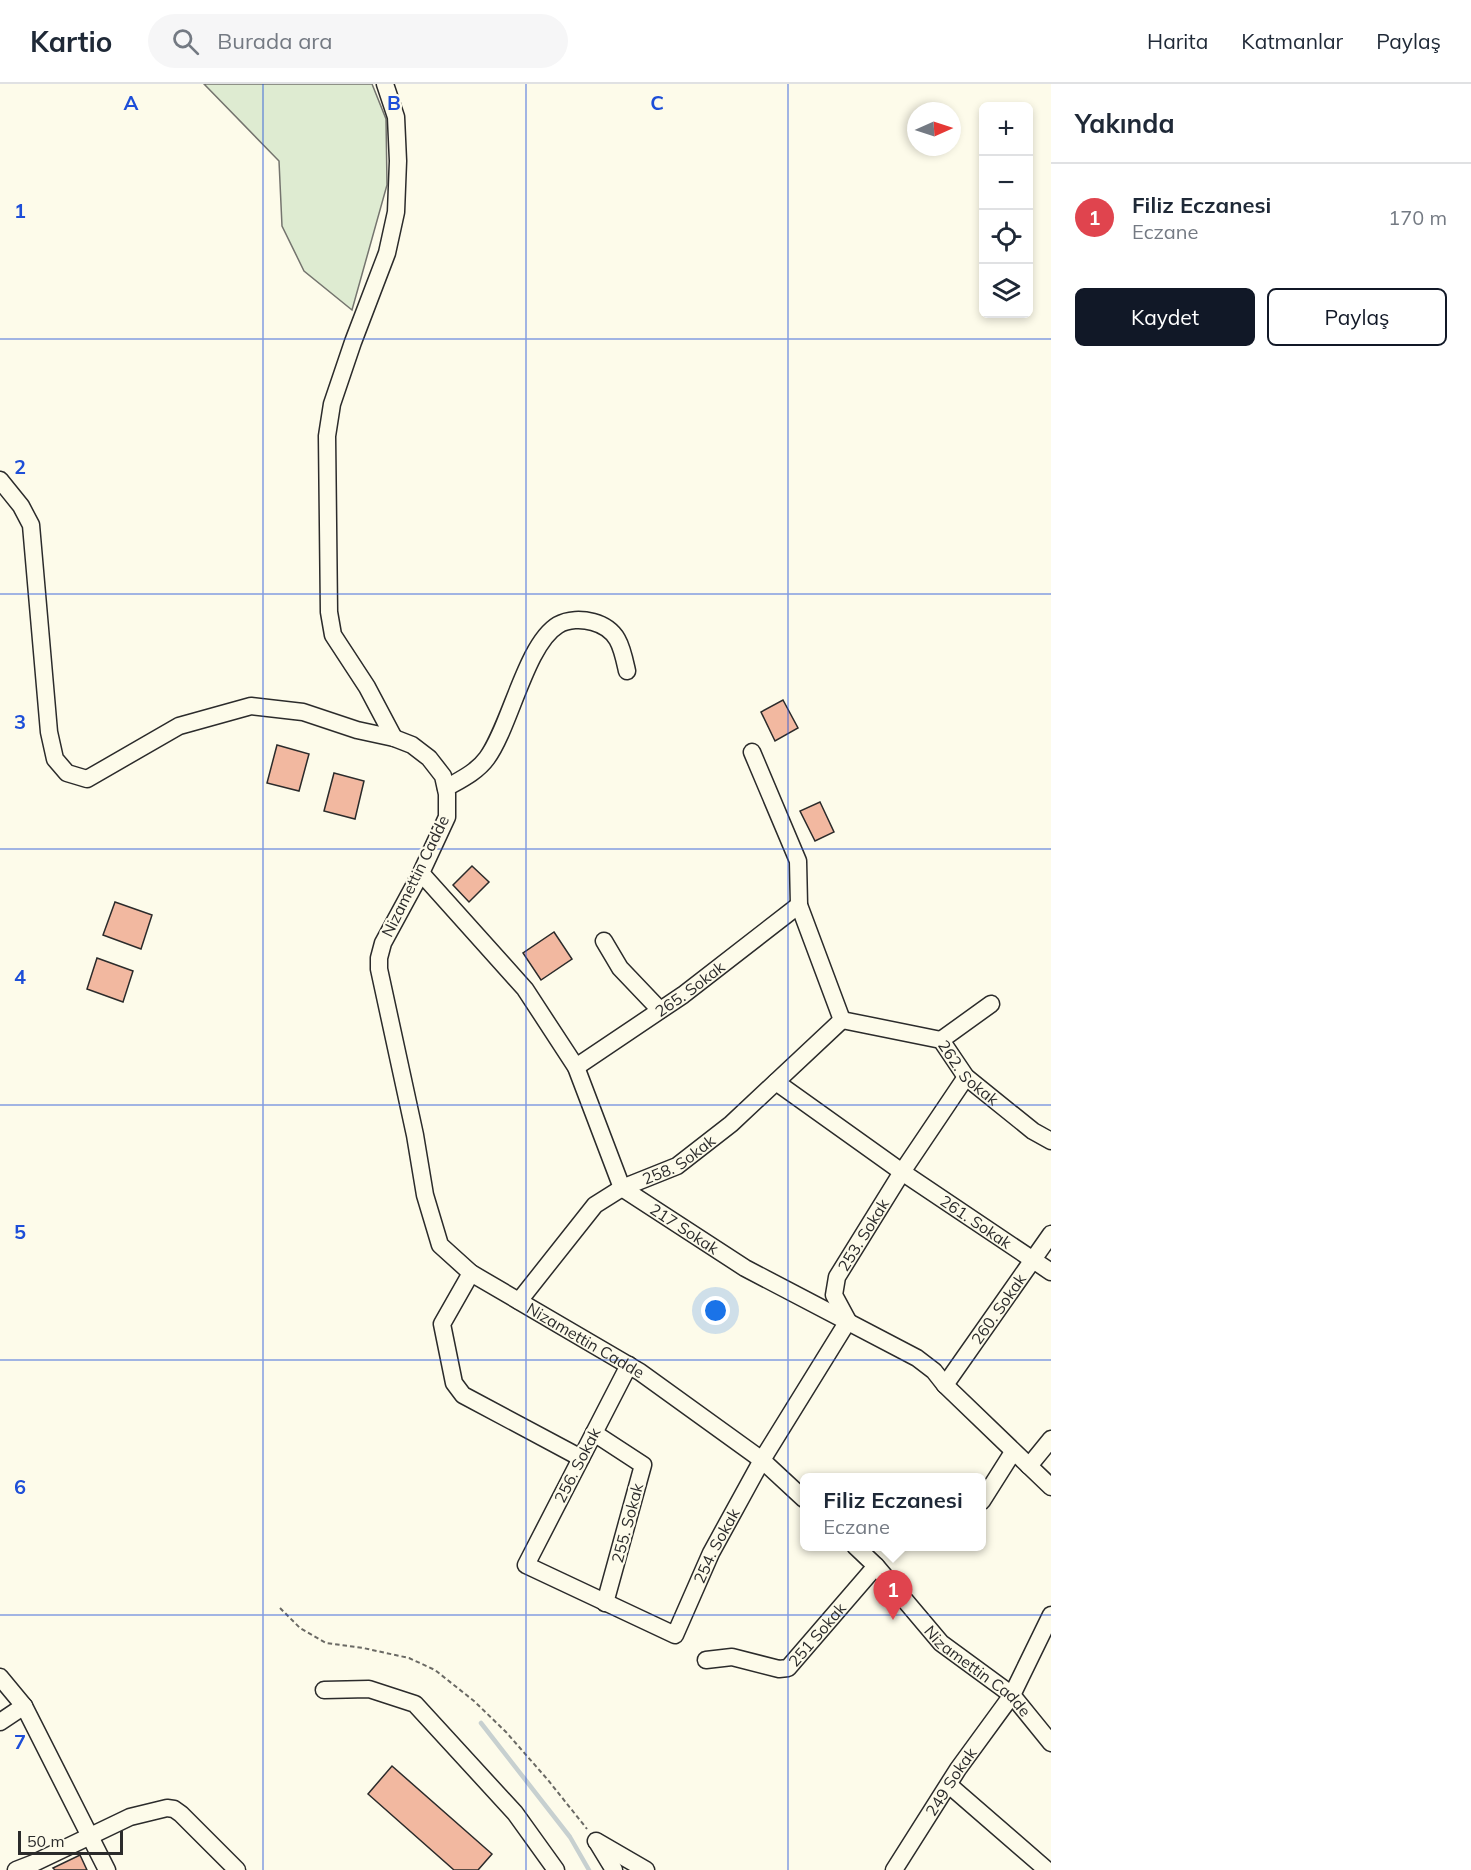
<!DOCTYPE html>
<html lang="tr">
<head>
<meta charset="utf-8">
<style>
  :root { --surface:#fff; --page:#f6f6f7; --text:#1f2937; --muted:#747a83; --line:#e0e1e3; --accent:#111827 }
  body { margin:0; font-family:Mulish,sans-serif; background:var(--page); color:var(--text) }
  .controls { position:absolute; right:18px; top:18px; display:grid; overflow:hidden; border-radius:9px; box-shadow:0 3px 9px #0003 }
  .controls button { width:54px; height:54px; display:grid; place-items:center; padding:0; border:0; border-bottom:2px solid var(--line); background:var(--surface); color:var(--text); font:30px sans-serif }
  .compass { position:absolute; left:907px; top:18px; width:54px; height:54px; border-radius:50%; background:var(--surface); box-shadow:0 3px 9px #0003; rotate:87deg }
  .scale { position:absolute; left:18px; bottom:15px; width:105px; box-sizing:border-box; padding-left:6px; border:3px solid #2b2b2b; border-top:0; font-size:16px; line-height:21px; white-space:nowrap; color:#2b2b2b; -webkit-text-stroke:4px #fdfbea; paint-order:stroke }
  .you { position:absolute; left:716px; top:1227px; width:21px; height:21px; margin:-15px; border:4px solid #fff; border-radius:50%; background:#1a73e8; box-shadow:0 0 0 9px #1a73e833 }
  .badge { display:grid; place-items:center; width:39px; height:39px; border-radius:50%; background:var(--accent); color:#fff; font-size:20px; font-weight:700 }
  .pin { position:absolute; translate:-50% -50px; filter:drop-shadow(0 2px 3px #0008) }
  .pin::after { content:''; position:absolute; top:32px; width:21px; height:18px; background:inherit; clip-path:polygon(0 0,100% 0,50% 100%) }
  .popup { position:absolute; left:800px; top:1389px; width:186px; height:78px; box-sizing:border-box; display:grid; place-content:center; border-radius:9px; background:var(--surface); filter:drop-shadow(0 2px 4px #0005); font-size:20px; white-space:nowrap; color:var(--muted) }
  .popup b { font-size:22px; color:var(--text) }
  .popup::after { content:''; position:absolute; left:50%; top:100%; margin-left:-12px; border:12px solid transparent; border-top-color:var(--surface) }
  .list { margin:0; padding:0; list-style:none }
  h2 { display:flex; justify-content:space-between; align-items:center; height:78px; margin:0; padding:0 24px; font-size:26px }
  h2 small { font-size:20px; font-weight:400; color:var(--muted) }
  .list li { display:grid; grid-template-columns:39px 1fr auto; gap:18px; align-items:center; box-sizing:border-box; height:108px; padding:0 24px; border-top:2px solid var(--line) }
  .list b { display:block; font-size:22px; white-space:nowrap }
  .list p { margin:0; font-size:20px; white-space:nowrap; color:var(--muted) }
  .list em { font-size:20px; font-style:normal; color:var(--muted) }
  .actions { display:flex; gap:12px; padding:18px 24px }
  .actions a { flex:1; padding:14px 0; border:2px solid var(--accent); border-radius:9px; text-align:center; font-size:21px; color:var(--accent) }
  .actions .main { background:var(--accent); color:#fff }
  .icon { flex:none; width:33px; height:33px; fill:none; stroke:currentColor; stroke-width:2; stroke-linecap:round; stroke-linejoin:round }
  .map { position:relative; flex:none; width:1051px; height:1786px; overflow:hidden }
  header { display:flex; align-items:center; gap:36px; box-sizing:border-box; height:84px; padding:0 30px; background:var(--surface); border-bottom:2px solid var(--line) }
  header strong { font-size:28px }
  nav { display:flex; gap:33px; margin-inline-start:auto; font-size:21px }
  .search { width:420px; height:54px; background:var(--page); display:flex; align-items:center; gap:15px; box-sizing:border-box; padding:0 21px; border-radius:33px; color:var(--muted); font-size:22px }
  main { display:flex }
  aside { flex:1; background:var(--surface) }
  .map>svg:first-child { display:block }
</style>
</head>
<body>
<header>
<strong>Kartio</strong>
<div class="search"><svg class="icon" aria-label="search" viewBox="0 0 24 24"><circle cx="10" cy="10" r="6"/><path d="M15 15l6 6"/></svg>Burada ara</div>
<nav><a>Harita</a><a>Katmanlar</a><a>Paylaş</a></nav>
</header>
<main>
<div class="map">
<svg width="1051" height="1786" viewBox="0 0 1051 1786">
  <rect width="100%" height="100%" fill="#fdfbea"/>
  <path fill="#deebd1" stroke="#74746e" stroke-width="1.5" d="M204,0h168l14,35 1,66 -35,125 -48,-39 -22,-45 -3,-65z"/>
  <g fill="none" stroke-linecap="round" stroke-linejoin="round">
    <path stroke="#c7d0d0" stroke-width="4.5" d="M481,1639l89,114 19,33"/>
  </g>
  <g fill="#f2b8a0" stroke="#2b2b2b" stroke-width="1.5">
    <path d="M783,616l15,28 -23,13 -14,-29z"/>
    <path d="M277,661l32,9 -10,37 -32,-8z"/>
    <path d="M334,689l30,8 -9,38 -31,-8z"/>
    <path d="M820,718l14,30 -19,9 -15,-30z"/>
    <path d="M472,782l17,16 -20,20 -16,-17z"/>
    <path d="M115,818l37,13 -11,34 -38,-14z"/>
    <path d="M554,848l18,27 -31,21 -18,-27z"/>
    <path d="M97,874l36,13 -10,31 -36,-13z"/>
    <path d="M392,1682l100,88 -14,16h-24l-86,-76z"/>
    <path d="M80,1771l7,15h-32l-2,-2z"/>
  </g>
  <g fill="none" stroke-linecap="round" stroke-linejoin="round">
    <defs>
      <g id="minor">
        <path d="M385,0l11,33 2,44 -2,51 -9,41 -34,89 -21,62 -5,32 2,176 4,23 34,52 27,51"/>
        <path id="s1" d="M0,396l21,26 10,19 18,207 6,27 12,14 20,6 92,-53 72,-20 52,6 54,18 37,8 18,7 17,13 14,18 4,18v23l-26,56 -38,70 -4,15v11l36,166 10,60 15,50 31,28 169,99 122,88 42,39"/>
        <path d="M752,668l46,109 1,44 43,115"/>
        <path d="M446,704c14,-8 31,-16 41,-30 23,-31 39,-114 71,-133 10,-6 24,-6 35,-3 26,7 29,26 34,49"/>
        <path id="s2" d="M421,789l104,116 51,78 46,121 123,80 172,90 17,13 11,14 106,102"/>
        <path d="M604,857l16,27 40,42"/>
        <path id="s3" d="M842,936l99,20 25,37 67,54 18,10"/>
        <path d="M941,956l50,-36"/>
        <path id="s4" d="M576,983l107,-72 116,-90"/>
        <path id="s5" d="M776,998l126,90 149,100"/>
        <path d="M471,1189l-29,51 12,59 9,12 118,63"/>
        <path id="s6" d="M519,1217l76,-96 27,-17 55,-22 54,-42 111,-104"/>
        <path id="s7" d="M629,1281l-103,200 149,70 36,-82 51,-93 86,-139 -14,-26 3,-18 65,-105 64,-95"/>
        <path id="s8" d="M945,1301l106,-151"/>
        <path d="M594,1349l49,32 -38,138"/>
        <path d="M1029,1382l22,-27"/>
        <path d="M982,1417l31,-49"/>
        <path id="s9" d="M855,1462l21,20 65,77 71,52 39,48"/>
        <path id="s10" d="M706,1576l26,-3 47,12 9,-1 88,-102"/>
        <path d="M0,1593l24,29 83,164"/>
        <path d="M324,1606l45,-1 46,15 100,109 41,57"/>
        <path d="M0,1638l24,-16"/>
        <path d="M949,1701l98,85"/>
        <path d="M596,1757l50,29"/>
        <path d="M597,1758l17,28"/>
        <path d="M16,1786l18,-7 96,-46 37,-9 7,1 7,5 56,56"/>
        <path id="s11" d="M894,1786l64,-101 54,-74 39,-80"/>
      </g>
    </defs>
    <use href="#minor" stroke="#2b2b2b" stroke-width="19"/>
    <path stroke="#6a6964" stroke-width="2" stroke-dasharray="4.5 3" stroke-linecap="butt" d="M280,1524l20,20 26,15 37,5 46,10 26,12 39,31 32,31 42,48 39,49"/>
    <use href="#minor" stroke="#fdfbea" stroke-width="16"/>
  </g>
  <path fill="none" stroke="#1d4ed8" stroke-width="1.5" stroke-opacity="0.55" d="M263,0v1786M526,0v1786M788,0v1786M0,255h1051M0,510h1051M0,765h1051M0,1021h1051M0,1276h1051M0,1531h1051"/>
  <g text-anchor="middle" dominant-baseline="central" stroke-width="4.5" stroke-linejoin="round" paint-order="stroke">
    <g font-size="16" fill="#2b2b2b" stroke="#fdfbea">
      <text transform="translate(415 792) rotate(-64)">Nizamettin Cadde</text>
      <text stroke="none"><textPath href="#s4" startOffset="138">265. Sokak</textPath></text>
      <text stroke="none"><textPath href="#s3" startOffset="144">262. Sokak</textPath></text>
      <text stroke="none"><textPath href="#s6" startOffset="218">258. Sokak</textPath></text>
      <text stroke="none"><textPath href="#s5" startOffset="244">261. Sokak</textPath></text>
      <text stroke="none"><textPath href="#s2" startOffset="453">217 Sokak</textPath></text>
      <text stroke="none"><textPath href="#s7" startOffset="846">253. Sokak</textPath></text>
      <text stroke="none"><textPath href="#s8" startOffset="93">260. Sokak</textPath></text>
      <text stroke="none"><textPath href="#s1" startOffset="1388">Nizamettin Cadde</textPath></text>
      <text transform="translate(577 1381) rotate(-63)">256. Sokak</text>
      <text transform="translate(627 1439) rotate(-75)">255. Sokak</text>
      <text stroke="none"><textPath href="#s7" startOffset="488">254. Sokak</textPath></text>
      <text stroke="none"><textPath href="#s10" startOffset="128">251 Sokak</textPath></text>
      <text stroke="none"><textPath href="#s9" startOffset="176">Nizamettin Cadde</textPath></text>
      <text stroke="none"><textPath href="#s11" startOffset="105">249 Sokak</textPath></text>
    </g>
  </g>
  <g font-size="20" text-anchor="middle" font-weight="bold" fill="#1d4ed8" stroke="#fdfbea" stroke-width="4.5" stroke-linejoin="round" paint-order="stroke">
    <text x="131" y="26">A</text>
    <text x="394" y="26">B</text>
    <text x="657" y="26">C</text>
    <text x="20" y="134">1</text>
    <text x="20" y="390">2</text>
    <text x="20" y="645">3</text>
    <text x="20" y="900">4</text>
    <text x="20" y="1155">5</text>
    <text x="20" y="1410">6</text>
    <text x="20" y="1665">7</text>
  </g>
</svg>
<div class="controls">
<button>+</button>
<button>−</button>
<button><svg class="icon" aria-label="locate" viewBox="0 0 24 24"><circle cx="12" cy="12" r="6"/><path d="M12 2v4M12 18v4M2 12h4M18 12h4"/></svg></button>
<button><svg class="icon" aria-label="layers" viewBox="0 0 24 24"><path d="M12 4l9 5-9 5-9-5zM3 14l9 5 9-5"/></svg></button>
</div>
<svg class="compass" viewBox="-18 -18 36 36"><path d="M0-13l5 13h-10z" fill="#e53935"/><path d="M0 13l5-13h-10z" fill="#747a83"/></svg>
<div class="scale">50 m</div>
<div class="you"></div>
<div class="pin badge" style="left:893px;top:1536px;background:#e0444e">1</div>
<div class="popup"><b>Filiz Eczanesi</b>Eczane</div>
</div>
<aside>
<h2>Yakında<small></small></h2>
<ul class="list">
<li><span class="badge" style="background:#e0444e">1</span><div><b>Filiz Eczanesi</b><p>Eczane</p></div><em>170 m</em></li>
</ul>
<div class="actions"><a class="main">Kaydet</a><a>Paylaş</a></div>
</aside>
</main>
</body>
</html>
